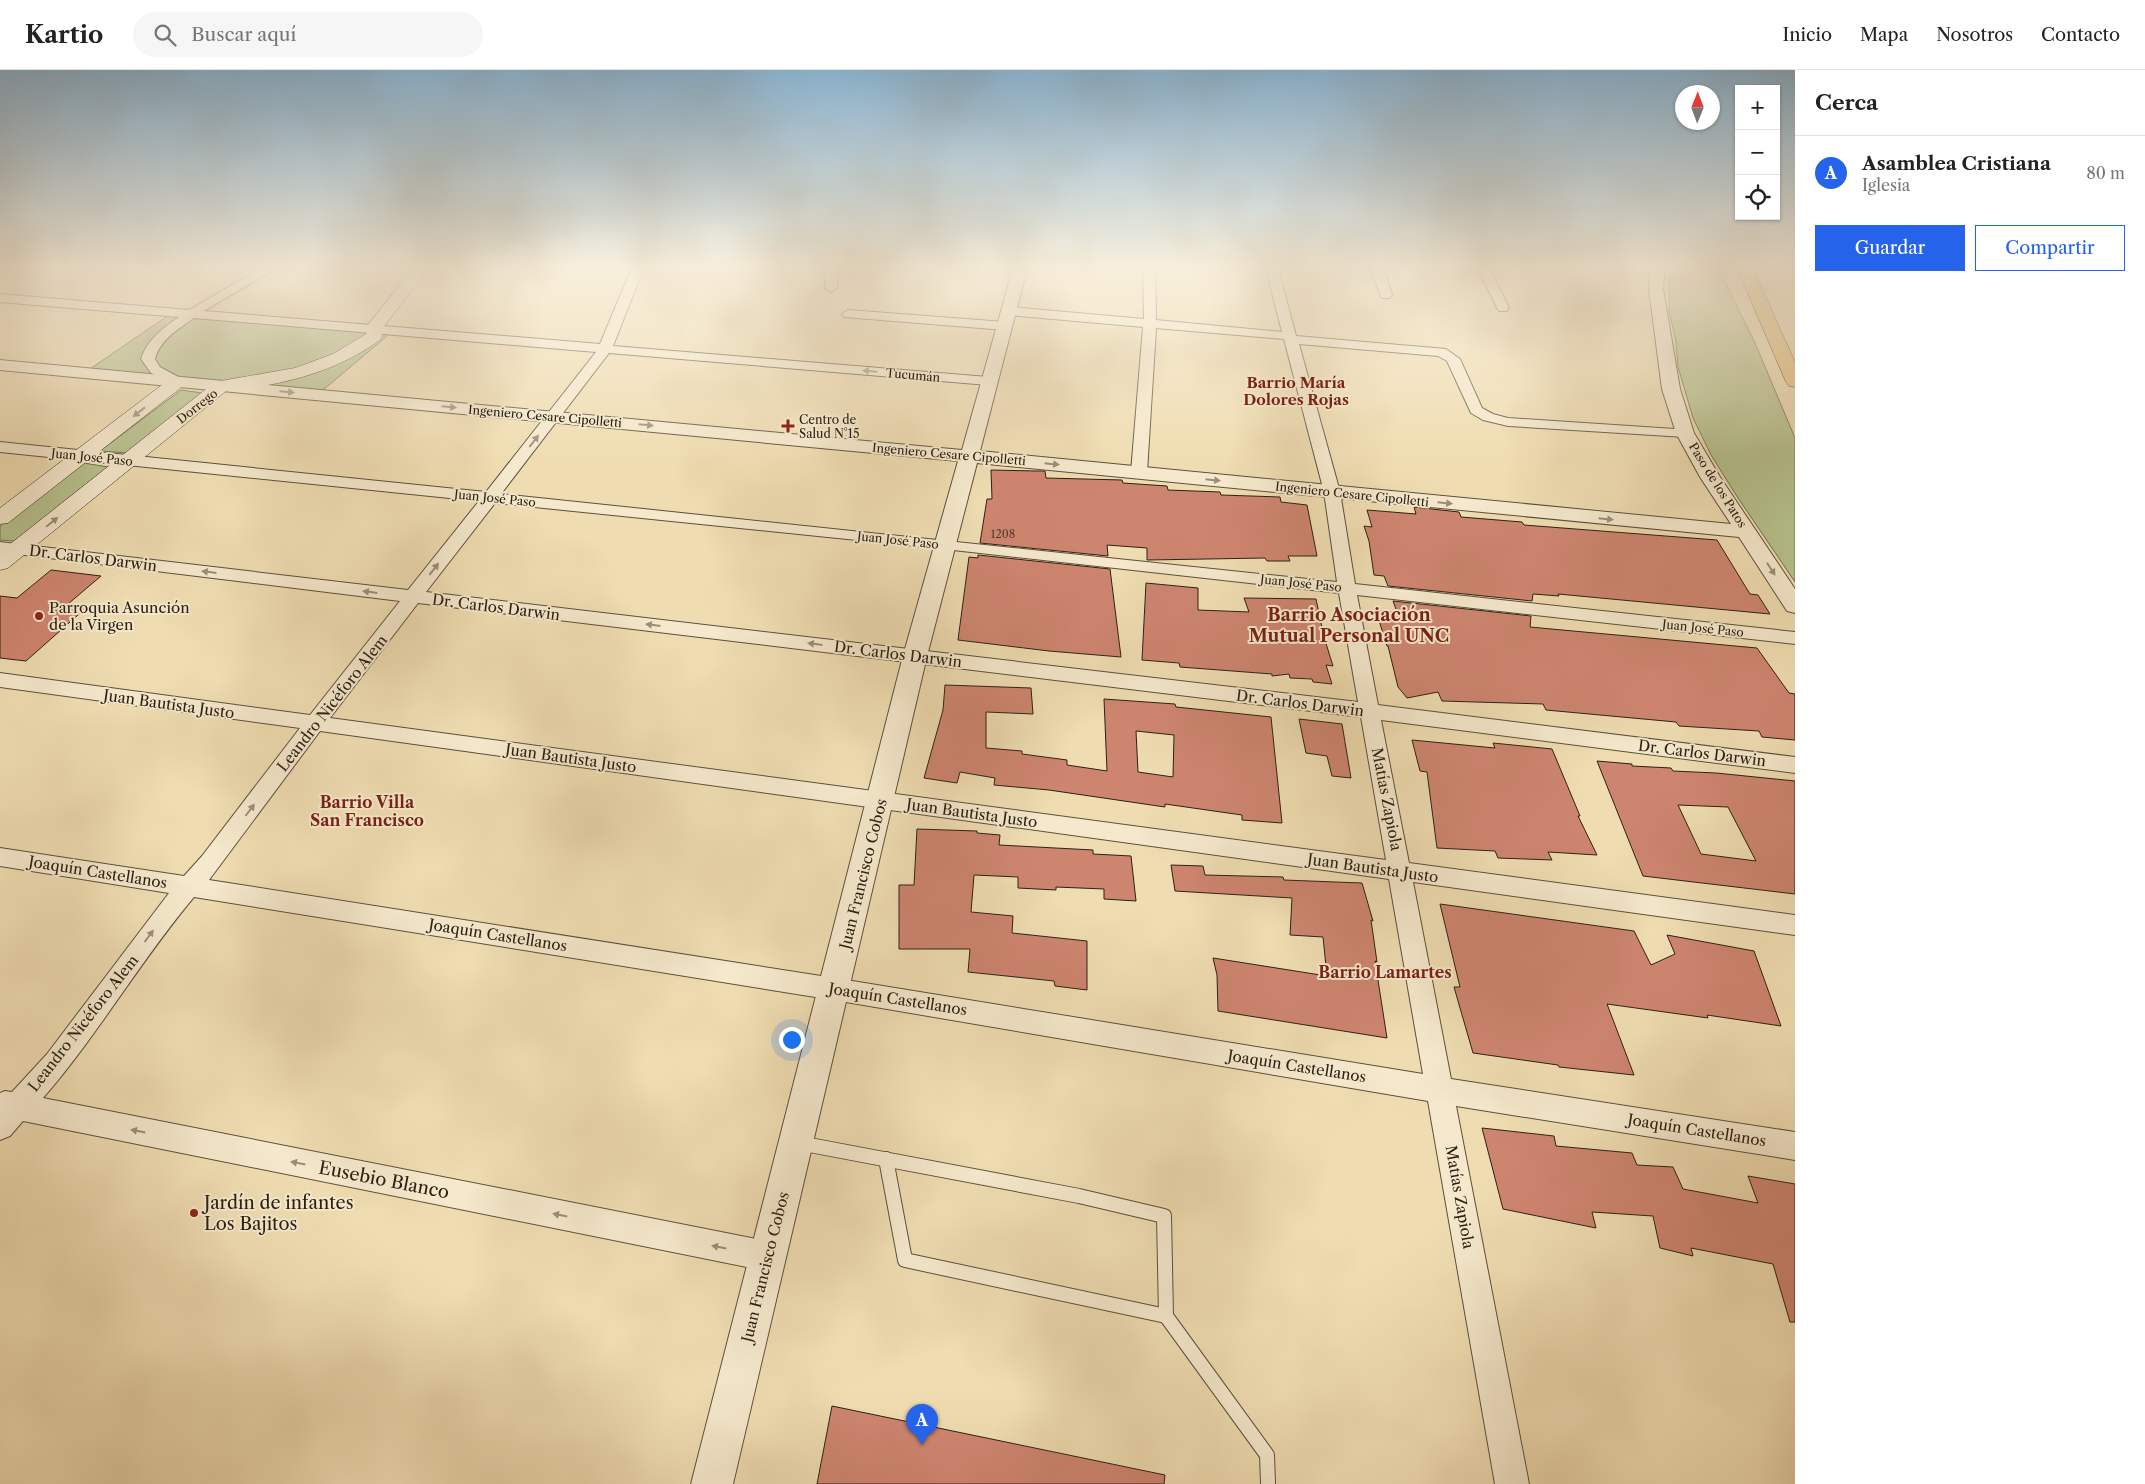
<!DOCTYPE html>
<html lang="es">
<head>
<meta charset="utf-8">
<style>
  :root { --surface:#fff; --page:#f6f6f6; --text:#222; --muted:#767676; --line:#e0e0e0; --accent:#2563eb }
  body { margin:0; font-family:"Libre Caslon Text",serif; background:var(--page); color:var(--text) }
  .controls { position:absolute; right:15px; top:15px; display:grid; overflow:hidden; border-radius:0px; box-shadow:0 1px 4px #0004 }
  .controls button { width:45px; height:45px; display:grid; place-items:center; padding:0; border:0; border-bottom:1px solid var(--line); background:var(--surface); color:var(--text); font:25px sans-serif }
  .compass { position:absolute; left:1675px; top:15px; width:45px; height:45px; border-radius:50%; background:var(--surface); box-shadow:0 1px 4px #0004; rotate:1deg }
  .you { position:absolute; left:791px; top:969px; width:18px; height:18px; margin:-12px; border:4px solid #fff; border-radius:50%; background:#1a73e8; box-shadow:0 0 0 8px #1a73e833 }
  .badge { display:grid; place-items:center; width:32px; height:32px; border-radius:50%; background:var(--accent); color:#fff; font-size:16px; font-weight:700 }
  .pin { position:absolute; translate:-50% -41px; filter:drop-shadow(0 1px 2px #0008) }
  .pin::after { content:''; position:absolute; top:26px; width:18px; height:15px; background:inherit; clip-path:polygon(0 0,100% 0,50% 100%) }
  .list { margin:0; padding:0; list-style:none }
  h2 { display:flex; justify-content:space-between; align-items:center; height:65px; margin:0; padding:0 20px; font-size:21px }
  h2 small { font-size:16px; font-weight:400; color:var(--muted) }
  .list li { display:grid; grid-template-columns:32px 1fr auto; gap:15px; align-items:center; box-sizing:border-box; height:75px; padding:0 20px; border-top:1px solid var(--line) }
  .list b { display:block; font-size:19px; white-space:nowrap }
  .list p { margin:0; font-size:16px; white-space:nowrap; color:var(--muted) }
  .list em { font-size:16px; font-style:normal; color:var(--muted) }
  .actions { display:flex; gap:10px; padding:15px 20px }
  .actions a { flex:1; padding:11px 0; border:1px solid var(--accent); border-radius:0px; text-align:center; font-size:18px; color:var(--accent) }
  .actions .main { background:var(--accent); color:#fff }
  .icon { flex:none; width:28px; height:28px; fill:none; stroke:currentColor; stroke-width:2; stroke-linecap:round; stroke-linejoin:round }
  .map { position:relative; flex:none; width:1795px; height:1414px; overflow:hidden }
  header { display:flex; align-items:center; gap:30px; box-sizing:border-box; height:70px; padding:0 25px; background:var(--surface); border-bottom:1px solid var(--line) }
  header strong { font-size:24px }
  nav { display:flex; gap:28px; margin-inline-start:auto; font-size:18px }
  .search { width:350px; height:45px; background:var(--page); display:flex; align-items:center; gap:12px; box-sizing:border-box; padding:0 18px; border-radius:28px; color:var(--muted); font-size:19px }
  main { display:flex }
  aside { flex:1; background:var(--surface) }
  .map>svg:first-child { display:block }
</style>
</head>
<body>
<header>
<strong>Kartio</strong>
<div class="search"><svg class="icon" aria-label="search" viewBox="0 0 24 24"><circle cx="10" cy="10" r="6"/><path d="M15 15l6 6"/></svg>Buscar aquí</div>
<nav><a>Inicio</a><a>Mapa</a><a>Nosotros</a><a>Contacto</a></nav>
</header>
<main>
<div class="map">
<svg width="1795" height="1414" viewBox="0 0 1795 1414">
  <rect width="100%" height="100%" fill="#efdcb1"/>
  <filter id="stains"><feTurbulence type="fractalNoise" baseFrequency=".004" numOctaves="4"/><feColorMatrix values="0 0 0 0 .2 0 0 0 0 .09 0 0 0 0 .02 0 0 0 .5 -.17"/></filter>
  <radialGradient id="worn" r=".72"><stop offset=".6" stop-color="#630" stop-opacity="0"/><stop offset="1" stop-color="#630" stop-opacity=".3"/></radialGradient>
  <g fill="#b6c18d" stroke="#707150">
    <path d="M1669,195h48l38,78 40,95v144l-59,-87 -25,-40 -18,-37 -15,-51 -2,-25 -7,-31z"/>
    <path d="M172,243l221,18 -76,64 -233,-22z"/>
    <path d="M181,320l21,3 -74,60 -28,-2z"/>
    <path d="M84,393l24,4 -94,74 -14,-1v-14z"/>
  </g>
  <g fill="#ce8570" stroke="#2b2114" fill-rule="evenodd">
    <path d="M991,400l45,1h9l1,7 76,2 1,3 44,3 1,4 52,2 1,3 59,2 1,5 26,3 10,51h-29l2,5h-23l-2,-3 -117,2h-1v-12l-40,-3 1,11 -128,-13 7,-44h5z"/>
    <path d="M1414,437l45,5 2,5 61,5 2,3 193,15 33,54 8,1 12,19 -212,-20 1,2 -26,-2 -1,7 -144,-15 -4,-10 -10,-1 -5,-34 -5,-15 8,1 -5,-17 49,4z"/>
    <path d="M978,485l132,14 11,88 -72,-6 -91,-11 11,-83 9,1z"/>
    <path d="M51,500l50,6 -33,28 19,3 -61,54 -26,-3v-62l17,2z"/>
    <path d="M1146,513l52,5v22l51,2 -5,-14 72,1 8,38 9,29 -7,-1 6,19 -19,-2 -1,-3 -22,-1 -1,-4 -17,2v-2l-92,-7 -1,-4 -37,-3z"/>
    <path d="M1393,531l138,15 -1,11 227,21 32,45 6,1v46l-33,-3 -3,-6 -80,-5 -3,-4 -130,-12 -3,-6 -101,-3 -4,-9 -31,6 -9,-11 -10,-41h-1l-11,-35 21,1z"/>
    <path d="M945,615l86,3 2,26 -47,-2v36l36,3v3l45,6v5l40,6 -3,-72 71,5 1,3 95,10 11,106 -40,-3v-5l-77,-11v3l-116,-17 -55,-5 1,-7 -35,-6 -3,11 -33,-5 19,-68zM1136,661l38,4 -1,42 -35,-5z"/>
    <path d="M1299,649l43,5 9,54 -19,-2 -5,-20 -21,-3z"/>
    <path d="M1412,670l83,8 -2,-5 59,6 28,67h-2l19,39 -49,-3 4,8 -54,-2 -3,-7 -58,-3 -10,-76 -7,-1z"/>
    <path d="M1597,691l35,3v2l39,2 2,3 43,2 79,8v113l-152,-18zM1678,735l50,2 28,54 -55,-7z"/>
    <path d="M917,759l60,2v2l23,2 -1,10 94,5v4l38,2 5,45 -32,-2v-10l-48,-2v3l-38,-2v-11l-44,-2 -3,37 42,4 -1,17 75,8v49l-32,-4 -1,-5 -86,-9 2,-23h-71v-64h15z"/>
    <path d="M1171,795l32,1 2,9 78,2 1,3 78,3 11,38 -2,-1 6,42 -2,-1 12,77 -169,-27 -1,-36 -4,-17 114,18 -4,-39 -33,-2 2,-37 -117,-7z"/>
    <path d="M1440,834l194,27 17,34 24,-11 -8,-19 87,16 27,75 -74,-11 1,3 -101,-14 27,71 -75,-8 -1,-2 -85,-12 -19,-66h6z"/>
    <path d="M1482,1058l72,8 2,10 76,7 5,12 36,2 10,22 75,14 -10,-27 47,8v138h-5l-17,-58 -82,-16 2,8 -33,-8 -7,-32 -61,-4 4,16 -93,-19z"/>
    <path d="M832,1336l333,69 -1,9h-347z"/>
  </g>
  <g fill="none" stroke-linecap="round" stroke-linejoin="round">
    <defs>
      <g id="service">
        <path d="M799,1073l280,53 85,20 2,100 101,139 1,29"/>
        <path d="M886,1089l19,101 261,56"/>
      </g>
      <g id="minor">
        <path d="M267,195h15l-78,46 396,33 33,-79h12l-32,81 375,31 7,4 -7,4 -379,-32 -108,141 836,88 -13,-90 -40,-153 -128,-11 -9,144 -3,3h-10l-3,-3 12,-145 -134,-12 -6,-4 6,-4 135,12 -1,-54h12l1,55 126,12 -17,-67h12l19,71 150,13 14,10 22,49 11,6 15,4 182,12 2,3 -2,3 -5,1 -177,-11 -25,-6 -12,-7 -24,-52 -9,-5 -139,-12 41,148 15,92 440,48v12l-438,-49 21,110 417,52v16l-414,-53 28,143 386,52v20l-382,-53 38,197 344,53v28l-339,-54 73,378h-34l-67,-383 -594,-101 -640,-103c-54,64 -96,138 -151,201l724,143 11,4 4,11 -4,11 -11,4 -744,-150 -13,15 -10,4v-47l5,-2 7,1 35,-38 122,-161 -169,-27v-18l184,28 18,-20 98,-128 -300,-41v-14l310,42 90,-114 -400,-49v-10l408,48 71,-89 -479,-49v-10l486,50 110,-140 -402,-34c-16,11 -34,22 -39,41l5,8 22,12 2,3 -7,4 -26,-13 -10,-14c6,-19 22,-31 38,-42l-179,-15v-8l189,16zM495,433l449,46 395,44 19,109 -932,-110zM418,533l943,114 25,143 -1056,-142zM320,661l1069,148 34,195 -589,-96 -625,-98z"/>
        <path d="M827,195h12l-2,23 -6,4 -6,-4z"/>
        <path d="M1370,195h12l10,30 -2,3h-8l-2,-3z"/>
        <path d="M1476,195h12l21,43 -2,3h-8l-2,-3z"/>
        <path d="M848,240l157,12 6,4 -6,4 -161,-13 -2,-3z"/>
      </g>
      <path id="tertiary" d="M1014,195h14l-48,186 751,73 -31,-47 -24,-44 -14,-44 -13,-100 2,-24h14l-2,24 17,100 14,44 26,44 75,112v24l-8,-2 -48,-74 -762,-74 -50,193 -194,828h-42l212,-828 55,-195 -958,-91v-10l962,90z"/>
      <g id="secondary">
        <path d="M416,195h15l-49,64v7l-2,4c-46,33 -98,45 -154,51l-218,177 -8,2v-18l215,-170 80,-14 38,-14 33,-20 2,-9z"/>
        <path d="M177,307l6,1 3,4 -3,4 -175,137 -8,1v-16l171,-130z"/>
      </g>
      <path id="motorway" d="M1736,195h15l44,97v25l-6,-1 -3,-4z"/>
    </defs>
    <use href="#service" stroke="#5c503b" stroke-width="16"/>
    <use href="#minor" stroke="#5c503b" stroke-width="2"/>
    <use href="#tertiary" stroke="#5c503b" stroke-width="2"/>
    <use href="#secondary" stroke="#2b2114" stroke-width="1"/>
    <use href="#motorway" stroke="#2b2114" stroke-width="1"/>
    <use href="#service" stroke="#f5e8cc" stroke-width="14"/>
    <use href="#minor" fill="#f5e8cc" fill-rule="evenodd"/>
    <use href="#tertiary" fill="#f5e8cc" fill-rule="evenodd"/>
    <use href="#secondary" fill="#f5e8cc" fill-rule="evenodd"/>
    <use href="#motorway" fill="#e8be78" fill-rule="evenodd"/>
  </g>
  <defs><path id="oneway-solid" d="M-6-.8H1V-3.2L6.5 0L1 3.2V.8H-6Z" transform="scale(1.25)"/></defs>
  <g fill="#9a8e79">
    <use href="#oneway-solid" transform="translate(870 301) rotate(-175)"/>
    <use href="#oneway-solid" transform="translate(287 322) rotate(5)"/>
    <use href="#oneway-solid" transform="translate(449 337) rotate(5)"/>
    <use href="#oneway-solid" transform="translate(139 342) rotate(142)"/>
    <use href="#oneway-solid" transform="translate(646 355) rotate(5)"/>
    <use href="#oneway-solid" transform="translate(534 371) rotate(-52)"/>
    <use href="#oneway-solid" transform="translate(1052 394) rotate(6)"/>
    <use href="#oneway-solid" transform="translate(1213 410) rotate(6)"/>
    <use href="#oneway-solid" transform="translate(1445 433) rotate(6)"/>
    <use href="#oneway-solid" transform="translate(1606 449) rotate(6)"/>
    <use href="#oneway-solid" transform="translate(52 452) rotate(-39)"/>
    <use href="#oneway-solid" transform="translate(434 499) rotate(-52)"/>
    <use href="#oneway-solid" transform="translate(1771 499) rotate(57)"/>
    <use href="#oneway-solid" transform="translate(209 502) rotate(-173)"/>
    <use href="#oneway-solid" transform="translate(370 522) rotate(-173)"/>
    <use href="#oneway-solid" transform="translate(653 555) rotate(-173)"/>
    <use href="#oneway-solid" transform="translate(815 574) rotate(-173)"/>
    <use href="#oneway-solid" transform="translate(250 740) rotate(-53)"/>
    <use href="#oneway-solid" transform="translate(149 866) rotate(-54)"/>
    <use href="#oneway-solid" transform="translate(138 1061) rotate(-169)"/>
    <use href="#oneway-solid" transform="translate(298 1093) rotate(-169)"/>
    <use href="#oneway-solid" transform="translate(560 1145) rotate(-169)"/>
    <use href="#oneway-solid" transform="translate(719 1177) rotate(-169)"/>
  </g>
  <linearGradient id="sky" x2="0" y2="1"><stop stop-color="#8bb6d5"/><stop offset="0.5" stop-color="#f8efdc"/><stop offset="1" stop-color="#f8efdc" stop-opacity="0"/></linearGradient>
  <rect width="1795" height="393" fill="url(#sky)"/>
  <g fill="#8f2418" stroke="#f5e8cc" stroke-width="2">
    <path d="M785.5 348.5h5v5h5v5h-5v5h-5v-5h-5v-5h5z"/>
    <circle cx="39" cy="546" r="5"/>
    <circle cx="194" cy="1143" r="5"/>
  </g>
  <g text-anchor="middle" dominant-baseline="central" stroke-width="4" stroke-linejoin="round" paint-order="stroke">
    <g font-size="11" fill="#543a2b">
      <text x="1003" y="464">1208</text>
    </g>
    <g font-size="12" fill="#2b2114" stroke="#f5e8cc">
      <text transform="translate(913 305) rotate(5)">Tucumán</text>
      <text transform="translate(197 336) rotate(-38)">Dorrego</text>
      <text transform="translate(545 346) rotate(5)">Ingeniero Cesare Cipolletti</text>
      <text transform="translate(949 384) rotate(5)">Ingeniero Cesare Cipolletti</text>
      <text transform="translate(92 387) rotate(6)">Juan José Paso</text>
      <text transform="translate(1718 415) rotate(58)">Paso de los Patos</text>
      <text transform="translate(1352 424) rotate(6)">Ingeniero Cesare Cipolletti</text>
      <text transform="translate(495 428) rotate(6)">Juan José Paso</text>
      <text transform="translate(898 470) rotate(6)">Juan José Paso</text>
      <text transform="translate(1301 513) rotate(6)">Juan José Paso</text>
      <text transform="translate(1703 558) rotate(6)">Juan José Paso</text>
    </g>
    <g font-size="12" fill="#2b2114" stroke="#f5e8cc" text-anchor="start">
      <text x="799" y="349">Centro de<tspan x="799" dy="14">Salud N°15</tspan></text>
    </g>
    <g font-size="15" font-weight="bold" fill="#7a1f14" stroke="#f5e8cc">
      <text x="1296" y="312">Barrio María<tspan x="1296" dy="17">Dolores Rojas</tspan></text>
    </g>
    <g font-size="15" fill="#2b2114" stroke="#f5e8cc">
      <text transform="translate(93 488) rotate(7)">Dr. Carlos Darwin</text>
      <text transform="translate(496 537) rotate(7)">Dr. Carlos Darwin</text>
      <text transform="translate(898 584) rotate(7)">Dr. Carlos Darwin</text>
      <text transform="translate(332 633) rotate(-52)">Leandro Nicéforo Alem</text>
      <text transform="translate(1300 633) rotate(7)">Dr. Carlos Darwin</text>
      <text transform="translate(169 634) rotate(8)">Juan Bautista Justo</text>
      <text transform="translate(1702 683) rotate(7)">Dr. Carlos Darwin</text>
      <text transform="translate(571 688) rotate(8)">Juan Bautista Justo</text>
      <text transform="translate(1387 729) rotate(79)">Matías Zapiola</text>
      <text transform="translate(972 743) rotate(8)">Juan Bautista Justo</text>
      <text transform="translate(1373 798) rotate(8)">Juan Bautista Justo</text>
      <text transform="translate(98 802) rotate(9)">Joaquín Castellanos</text>
      <text transform="translate(863 804) rotate(-76)">Juan Francisco Cobos</text>
      <text transform="translate(498 865) rotate(9)">Joaquín Castellanos</text>
      <text transform="translate(898 929) rotate(9)">Joaquín Castellanos</text>
      <text transform="translate(83 953) rotate(-52)">Leandro Nicéforo Alem</text>
      <text transform="translate(1297 996) rotate(9)">Joaquín Castellanos</text>
      <text transform="translate(1697 1060) rotate(9)">Joaquín Castellanos</text>
      <text transform="translate(1460 1127) rotate(80)">Matías Zapiola</text>
      <text transform="translate(765 1197) rotate(-76)">Juan Francisco Cobos</text>
    </g>
    <g font-size="15" fill="#2b2114" stroke="#f5e8cc" text-anchor="start">
      <text x="49" y="537">Parroquia Asunción<tspan x="49" dy="17">de la Virgen</tspan></text>
    </g>
    <g font-size="16" font-weight="bold" fill="#7a1f14" stroke="#f5e8cc">
      <text x="367" y="732">Barrio Villa<tspan x="367" dy="18">San Francisco</tspan></text>
      <text x="1385" y="902">Barrio Lamartes</text>
    </g>
    <g font-size="18" font-weight="bold" fill="#7a1f14" stroke="#f5e8cc">
      <text x="1349" y="545">Barrio Asociación<tspan x="1349" dy="21">Mutual Personal UNC</tspan></text>
    </g>
    <g font-size="18" fill="#2b2114" stroke="#f5e8cc">
      <text transform="translate(384 1110) rotate(11)">Eusebio Blanco</text>
    </g>
    <g font-size="18" fill="#2b2114" stroke="#f5e8cc" text-anchor="start">
      <text x="204" y="1133">Jardín de infantes<tspan x="204" dy="21">Los Bajitos</tspan></text>
    </g>
  </g>
  <rect width="100%" height="100%" filter="url(#stains)"/>
  <rect width="100%" height="100%" fill="url(#worn)"/>
</svg>
<div class="controls">
<button>+</button>
<button>−</button>
<button><svg class="icon" aria-label="locate" viewBox="0 0 24 24"><circle cx="12" cy="12" r="6"/><path d="M12 2v4M12 18v4M2 12h4M18 12h4"/></svg></button>
</div>
<svg class="compass" viewBox="-18 -18 36 36"><path d="M0-13l5 13h-10z" fill="#e53935"/><path d="M0 13l5-13h-10z" fill="#767676"/></svg>
<div class="you"></div>
<div class="pin badge" style="left:922px;top:1375px">A</div>
</div>
<aside>
<h2>Cerca<small></small></h2>
<ul class="list">
<li><span class="badge">A</span><div><b>Asamblea Cristiana</b><p>Iglesia</p></div><em>80 m</em></li>
</ul>
<div class="actions"><a class="main">Guardar</a><a>Compartir</a></div>
</aside>
</main>
</body>
</html>
